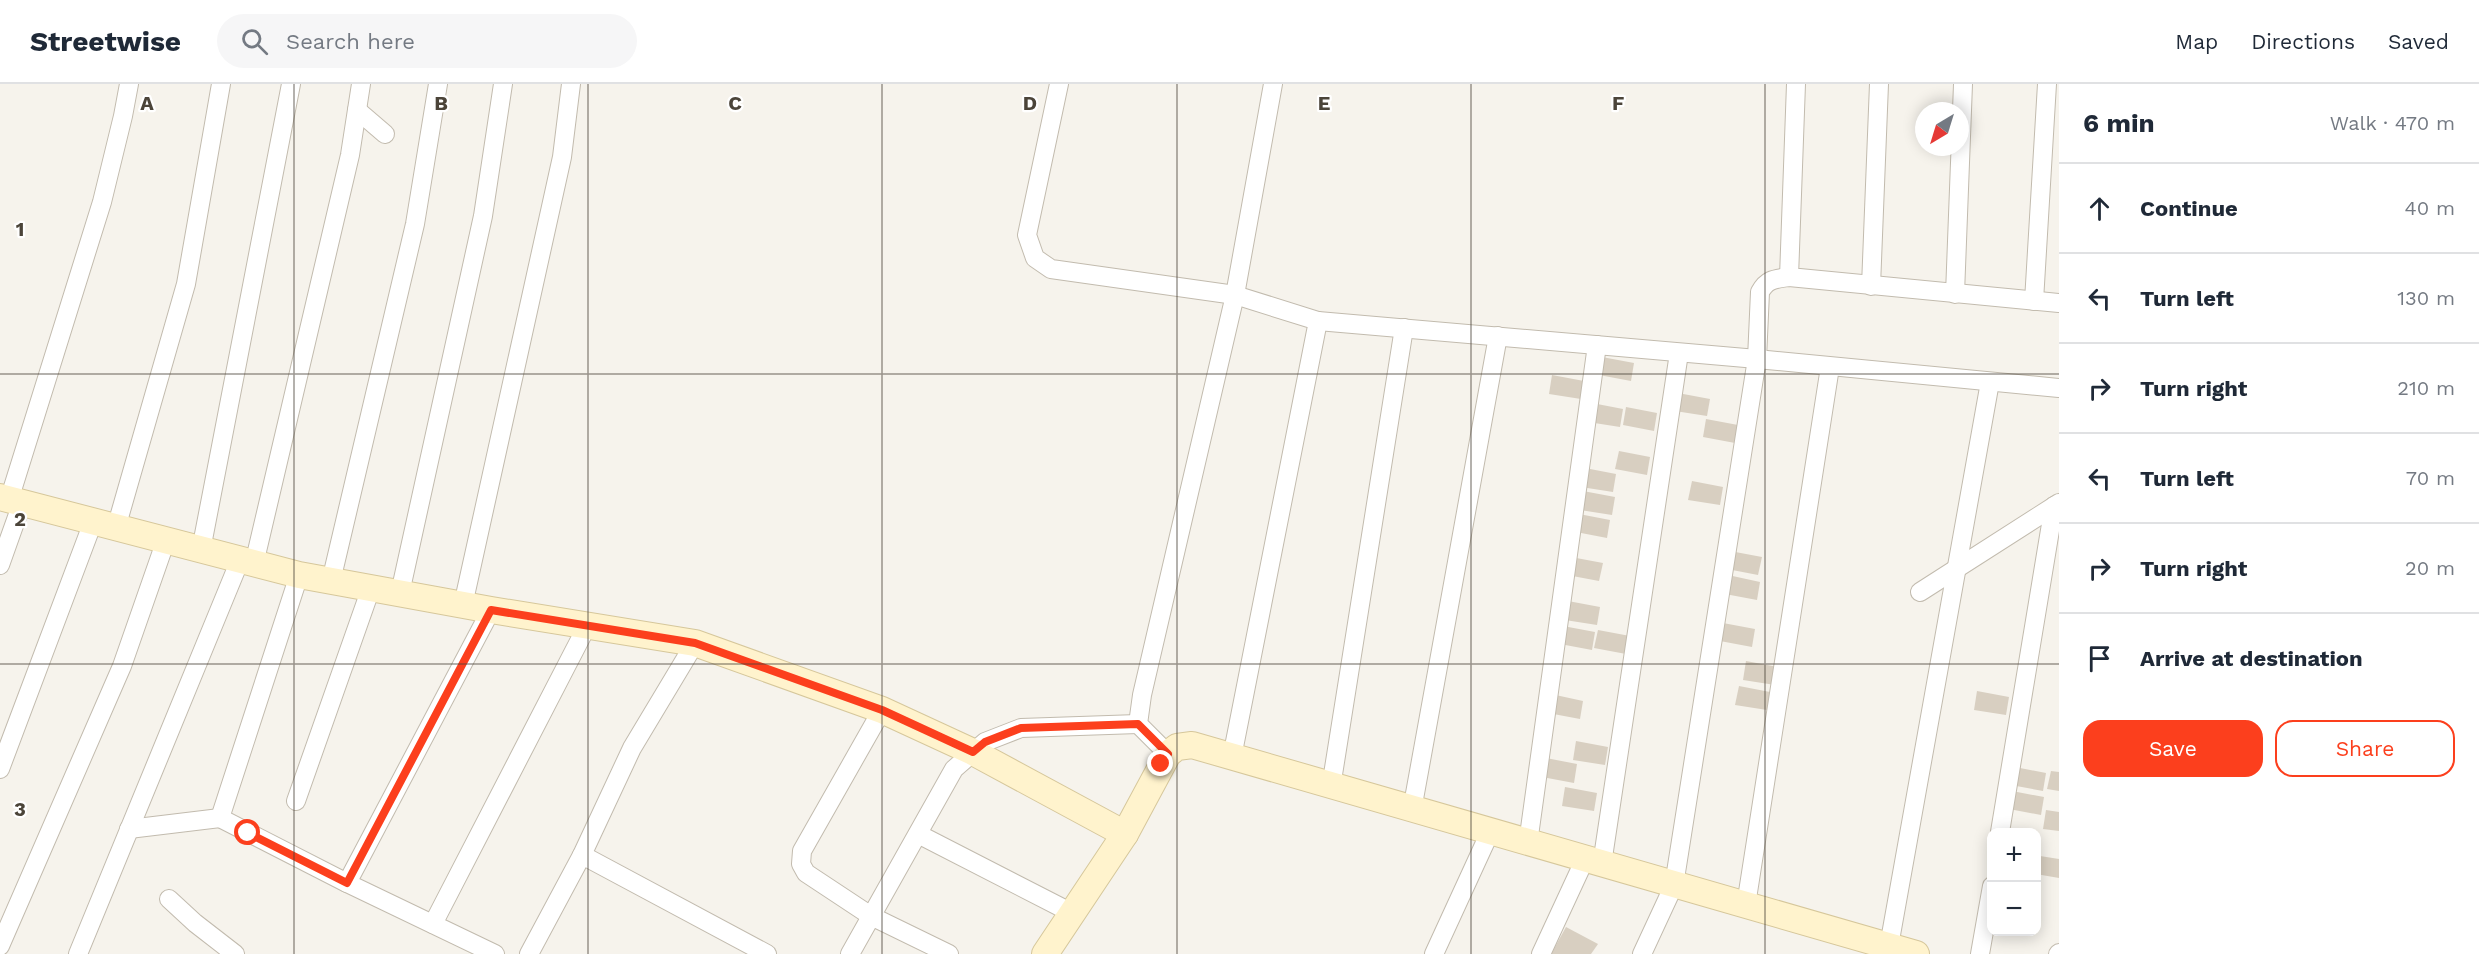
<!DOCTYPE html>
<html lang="en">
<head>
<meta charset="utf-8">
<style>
  :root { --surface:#fff; --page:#f6f6f7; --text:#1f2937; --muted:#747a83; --line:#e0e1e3; --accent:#fc3f1d }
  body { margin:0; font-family:"Work Sans",sans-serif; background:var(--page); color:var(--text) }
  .controls { position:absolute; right:18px; bottom:18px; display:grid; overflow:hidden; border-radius:12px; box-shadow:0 3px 15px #0003 }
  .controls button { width:54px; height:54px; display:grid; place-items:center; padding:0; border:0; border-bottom:2px solid var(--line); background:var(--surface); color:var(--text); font:30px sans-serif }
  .compass { position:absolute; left:1915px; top:18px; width:54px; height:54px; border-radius:50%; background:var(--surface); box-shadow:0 3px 15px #0003; rotate:218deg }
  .stop { position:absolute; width:18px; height:18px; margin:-14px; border:4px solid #fc3f1d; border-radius:50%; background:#fff }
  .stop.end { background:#fc3f1d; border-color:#fff; box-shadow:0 2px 6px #0008 }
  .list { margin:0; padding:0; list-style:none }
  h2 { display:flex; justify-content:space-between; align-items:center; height:78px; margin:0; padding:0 24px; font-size:26px }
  h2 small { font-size:20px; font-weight:400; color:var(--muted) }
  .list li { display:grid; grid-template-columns:39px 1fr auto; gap:18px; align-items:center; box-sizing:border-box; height:90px; padding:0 24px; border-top:2px solid var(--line) }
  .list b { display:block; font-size:22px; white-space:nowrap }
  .list em { font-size:20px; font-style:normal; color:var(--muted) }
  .actions { display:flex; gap:12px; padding:18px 24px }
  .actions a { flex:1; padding:14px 0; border:2px solid var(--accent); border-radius:18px; text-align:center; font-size:21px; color:var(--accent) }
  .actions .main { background:var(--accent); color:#fff }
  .icon { flex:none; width:33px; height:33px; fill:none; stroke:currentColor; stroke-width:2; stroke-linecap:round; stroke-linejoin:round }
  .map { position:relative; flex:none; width:2059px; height:870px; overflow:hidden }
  header { display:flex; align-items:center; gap:36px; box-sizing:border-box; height:84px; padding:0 30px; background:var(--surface); border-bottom:2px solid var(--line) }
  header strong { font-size:28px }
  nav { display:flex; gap:33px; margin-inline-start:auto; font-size:21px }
  .search { width:420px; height:54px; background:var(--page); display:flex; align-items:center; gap:15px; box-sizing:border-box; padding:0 21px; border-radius:33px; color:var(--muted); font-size:22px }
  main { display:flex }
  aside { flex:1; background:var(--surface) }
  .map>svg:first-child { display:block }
</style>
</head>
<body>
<header>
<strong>Streetwise</strong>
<div class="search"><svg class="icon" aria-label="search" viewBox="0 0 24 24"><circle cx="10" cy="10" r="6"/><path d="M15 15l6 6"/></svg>Search here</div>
<nav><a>Map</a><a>Directions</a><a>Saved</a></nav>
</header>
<main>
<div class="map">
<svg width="2059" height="870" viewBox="0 0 2059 870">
  <rect width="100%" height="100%" fill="#f6f3ec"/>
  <g fill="#d8cfc1">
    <path d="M1602,273l32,6 -3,18 -32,-6z"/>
    <path d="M1552,291l32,6 -3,18 -32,-5z"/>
    <path d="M1678,309l32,6 -3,17 -32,-5z"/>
    <path d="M1592,319l31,6 -3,18 -32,-5z"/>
    <path d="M1626,323l31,6 -3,18 -31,-6z"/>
    <path d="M1706,335l32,6 -3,18 -32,-6z"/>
    <path d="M1619,367l31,6 -3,18 -32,-6z"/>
    <path d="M1585,384l31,6 -3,18 -32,-5z"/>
    <path d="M1692,397l31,6 -3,18 -32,-5z"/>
    <path d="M1583,407l32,6 -3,18 -32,-5z"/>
    <path d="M1579,430l31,6 -3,18 -31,-6z"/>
    <path d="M1730,467l32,6 -4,18 -31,-6z"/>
    <path d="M1571,473l32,6 -4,18 -32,-6z"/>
    <path d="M1728,491l32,7 -3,18 -32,-6z"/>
    <path d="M1568,517l32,6 -3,18 -32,-5z"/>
    <path d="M1723,539l32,6 -3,18 -32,-6z"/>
    <path d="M1563,542l32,6 -3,18 -32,-6z"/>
    <path d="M1598,546l32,6 -4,18 -32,-6z"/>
    <path d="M1746,577l32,6 -3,18 -32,-5z"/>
    <path d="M1739,602l31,6 -3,18 -32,-5z"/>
    <path d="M1977,607l32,6 -3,18 -32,-5z"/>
    <path d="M1551,610l32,7 -3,18 -32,-6z"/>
    <path d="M1576,657l32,6 -3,18 -32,-5z"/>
    <path d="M1546,674l31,6 -3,19 -32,-6z"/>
    <path d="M2015,683l31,6 -3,18 -32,-6z"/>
    <path d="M2051,687l8,1v19l-12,-2z"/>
    <path d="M1565,703l32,6 -3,18 -32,-5z"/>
    <path d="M2012,707l32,6 -3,18 -32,-6z"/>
    <path d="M2046,726l13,2v19l-16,-2z"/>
    <path d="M2040,772l19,3v19l-23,-4z"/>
    <path d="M1566,843l32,17 -7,10h-40z"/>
  </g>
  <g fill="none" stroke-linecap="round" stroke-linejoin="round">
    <defs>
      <g id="street">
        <path d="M1059,0l-32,151 8,23 16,11 184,26 83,26 -86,436"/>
        <path d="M1796,0l-7,193 270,26"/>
        <path d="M357,26l28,24"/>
        <path d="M1871,202l8,-202"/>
        <path d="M1955,210l8,-210"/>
        <path d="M2034,217l13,-217"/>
        <path d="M1318,237l439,38 302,29"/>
        <path d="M9,416l93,-298 21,-86 6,-32"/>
        <path d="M116,444l70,-244 35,-200"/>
        <path d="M201,466l90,-466"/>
        <path d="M254,480l96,-409 11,-71"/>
        <path d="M0,481l22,-62"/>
        <path d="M299,491l-79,243 127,65 148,71"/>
        <path d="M331,497l84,-357 23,-140"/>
        <path d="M1920,508l139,-89"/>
        <path d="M400,509l83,-377 20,-132"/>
        <path d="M463,521l99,-448 9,-73"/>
        <path d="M882,626l-80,141 -1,13 5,9 65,43 78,38"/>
        <path d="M1168,670l-30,-30 4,-29 93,-400 38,-211"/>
        <path d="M0,685l93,-247"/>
        <path d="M1331,703l73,-459"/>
        <path d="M296,717l75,-213"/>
        <path d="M1412,726l86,-474"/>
        <path d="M129,745l91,-11"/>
        <path d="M2000,748l54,-326"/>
        <path d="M918,750l154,79"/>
        <path d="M1528,759l69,-498"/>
        <path d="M582,771l50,-107 63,-105"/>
        <path d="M1602,780l77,-511"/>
        <path d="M347,799l144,-273"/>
        <path d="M169,815l26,24 40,31"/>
        <path d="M1746,821l84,-538"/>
        <path d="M433,840l154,-298"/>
        <path d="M0,862l122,-280 44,-126"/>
        <path d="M1889,862l101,-564"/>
        <path d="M78,870l162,-394"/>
        <path d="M529,870l53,-99 185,99"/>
        <path d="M850,870l104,-185 31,-27 36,-14 117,-4"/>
        <path d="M1434,870l56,-122"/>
        <path d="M1541,870l44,-95"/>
        <path d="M1642,870l32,-69 83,-526 3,-67c7,-13 15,-13 29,-15"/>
        <path d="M1980,870l12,-68"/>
        <path d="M2058,870l1,-1"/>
      </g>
      <g id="secondary">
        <path d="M0,413l299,78 192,35 204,33 187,67 91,42 152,82"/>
        <path d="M1045,870l80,-120 43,-80 9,-7 15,-2 724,209"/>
      </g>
    </defs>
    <use href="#street" stroke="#c2bbae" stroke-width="20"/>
    <use href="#secondary" stroke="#d6c79b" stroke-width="28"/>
    <use href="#street" stroke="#fff" stroke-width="18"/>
    <use href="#secondary" stroke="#fff3cd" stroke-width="26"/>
  </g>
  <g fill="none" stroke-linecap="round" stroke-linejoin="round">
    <path stroke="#fc3f1d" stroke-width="8" d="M248,749l99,50 144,-273 204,33 187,67 91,42 12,-10 36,-14 117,-4 30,30 -7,10"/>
  </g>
  <path fill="none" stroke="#4b4439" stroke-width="1.5" stroke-opacity="0.55" d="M294,0v870M588,0v870M882,0v870M1177,0v870M1471,0v870M1765,0v870M0,290h2059M0,580h2059"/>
  <g font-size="20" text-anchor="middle" font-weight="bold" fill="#4b4439" stroke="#fff" stroke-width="4.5" stroke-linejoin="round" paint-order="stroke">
    <text x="147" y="26">A</text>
    <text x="441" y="26">B</text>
    <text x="735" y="26">C</text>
    <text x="1030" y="26">D</text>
    <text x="1324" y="26">E</text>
    <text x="1618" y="26">F</text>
    <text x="20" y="152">1</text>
    <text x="20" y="442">2</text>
    <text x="20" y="732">3</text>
  </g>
</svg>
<div class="controls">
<button>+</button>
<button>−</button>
</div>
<svg class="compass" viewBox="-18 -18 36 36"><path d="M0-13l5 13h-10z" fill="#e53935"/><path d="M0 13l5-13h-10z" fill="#747a83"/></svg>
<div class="stop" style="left:248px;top:749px"></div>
<div class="stop end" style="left:1161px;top:680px"></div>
</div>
<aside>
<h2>6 min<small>Walk · 470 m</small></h2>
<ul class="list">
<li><svg class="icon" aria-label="ahead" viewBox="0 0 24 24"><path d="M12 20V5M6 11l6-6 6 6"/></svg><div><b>Continue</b></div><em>40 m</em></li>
<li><svg class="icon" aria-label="left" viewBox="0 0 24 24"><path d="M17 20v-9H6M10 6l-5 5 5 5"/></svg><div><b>Turn left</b></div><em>130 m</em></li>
<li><svg class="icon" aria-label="right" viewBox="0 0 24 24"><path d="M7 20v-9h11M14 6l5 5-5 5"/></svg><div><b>Turn right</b></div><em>210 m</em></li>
<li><svg class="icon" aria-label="left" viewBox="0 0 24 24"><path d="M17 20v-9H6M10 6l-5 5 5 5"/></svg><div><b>Turn left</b></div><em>70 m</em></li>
<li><svg class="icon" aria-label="right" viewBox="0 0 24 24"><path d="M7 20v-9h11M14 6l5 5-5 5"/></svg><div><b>Turn right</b></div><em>20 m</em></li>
<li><svg class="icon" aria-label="arrive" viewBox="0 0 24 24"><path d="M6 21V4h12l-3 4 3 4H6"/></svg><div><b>Arrive at destination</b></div></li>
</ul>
<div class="actions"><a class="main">Save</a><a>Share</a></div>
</aside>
</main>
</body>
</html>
